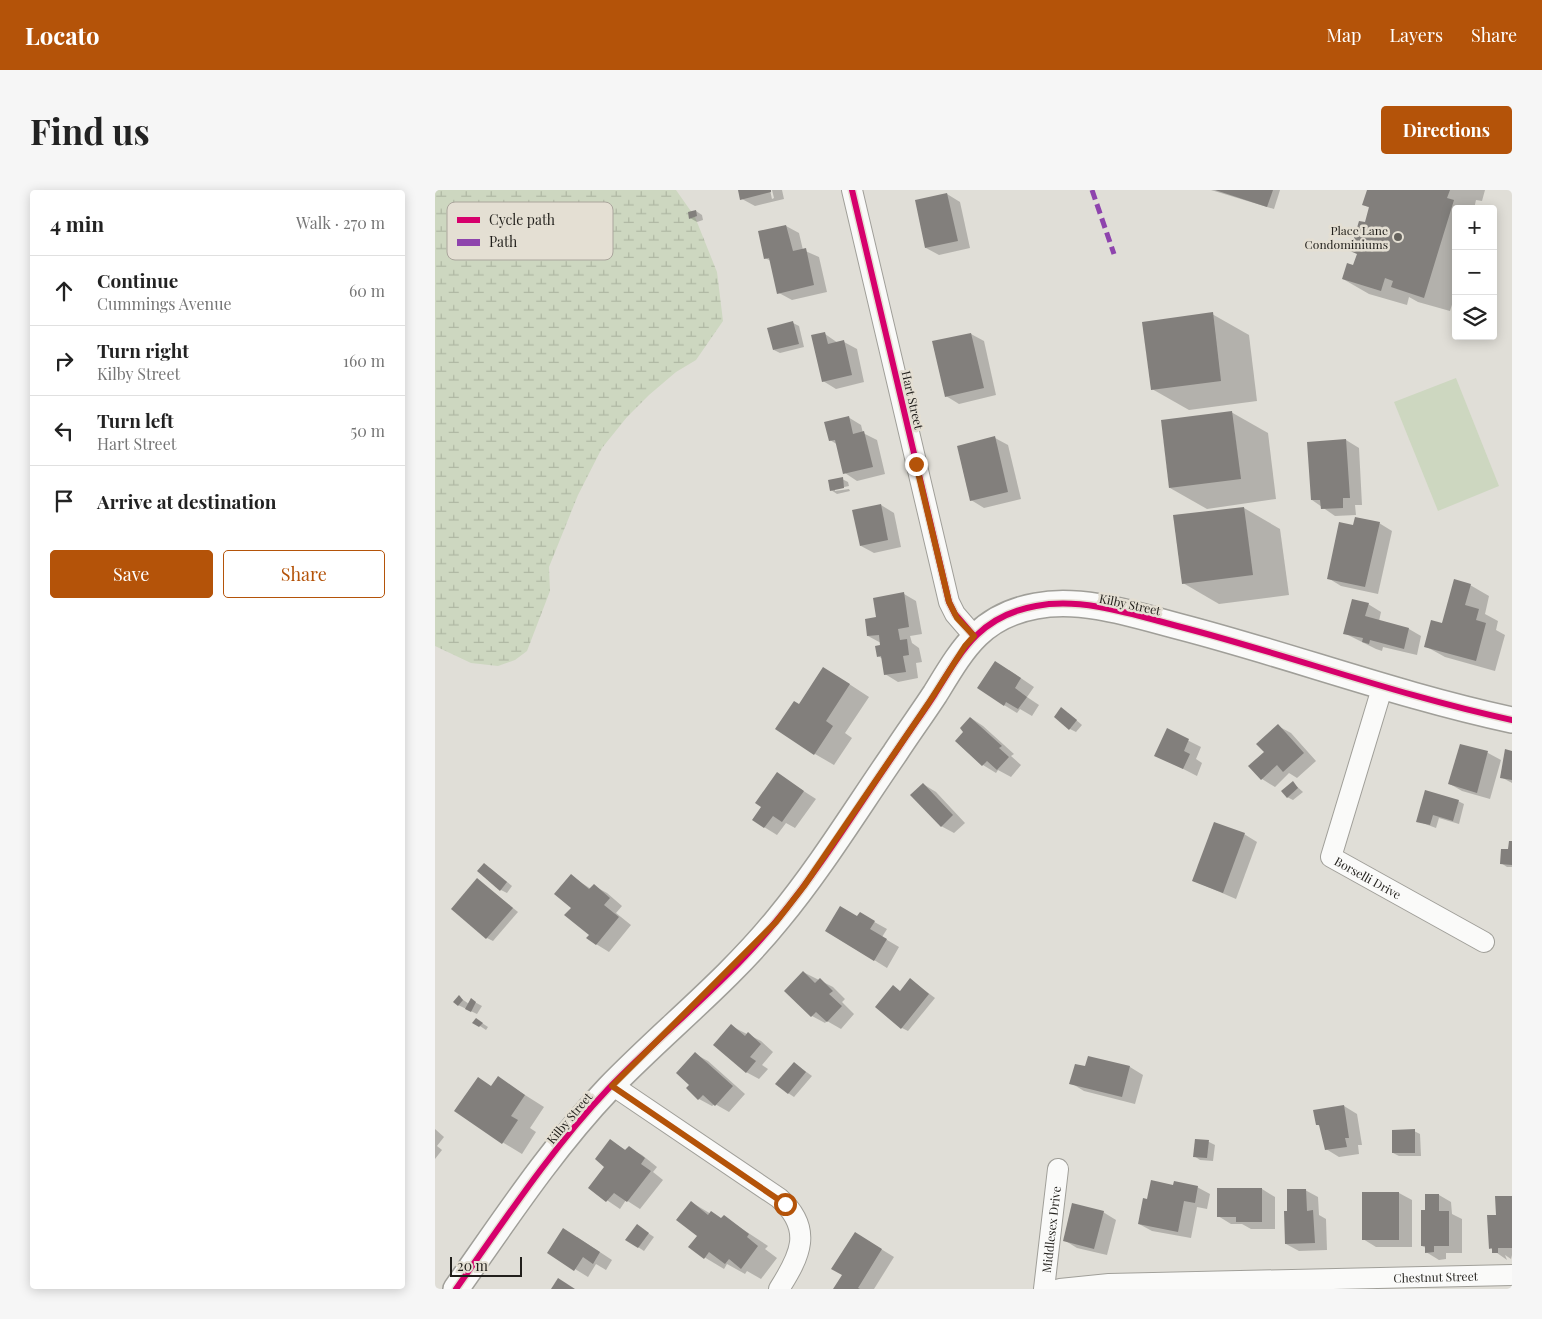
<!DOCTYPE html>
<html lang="en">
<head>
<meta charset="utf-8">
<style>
  :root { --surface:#fff; --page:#f6f6f6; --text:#222; --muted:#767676; --line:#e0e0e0; --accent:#b45309 }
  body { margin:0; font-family:"Playfair Display",serif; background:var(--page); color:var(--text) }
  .controls { position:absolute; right:15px; top:15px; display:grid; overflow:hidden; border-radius:5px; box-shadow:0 2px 12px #0003 }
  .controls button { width:45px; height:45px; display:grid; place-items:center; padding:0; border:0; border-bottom:1px solid var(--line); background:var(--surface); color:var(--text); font:25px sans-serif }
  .scale { position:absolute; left:15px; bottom:12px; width:72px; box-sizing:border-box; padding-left:5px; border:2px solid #211f1b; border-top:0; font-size:14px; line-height:18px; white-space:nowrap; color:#211f1b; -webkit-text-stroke:4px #e4dfd3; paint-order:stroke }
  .stop { position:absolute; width:15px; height:15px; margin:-11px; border:4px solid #b45309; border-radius:50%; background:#fff }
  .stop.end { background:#b45309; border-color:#fff; box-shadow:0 1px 5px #0008 }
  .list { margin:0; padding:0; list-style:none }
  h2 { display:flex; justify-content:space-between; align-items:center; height:65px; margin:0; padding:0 20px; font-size:21px }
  h2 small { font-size:16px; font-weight:400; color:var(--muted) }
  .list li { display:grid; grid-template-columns:32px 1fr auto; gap:15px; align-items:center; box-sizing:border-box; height:70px; padding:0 20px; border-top:1px solid var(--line) }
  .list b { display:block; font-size:19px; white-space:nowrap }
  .list p { margin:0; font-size:16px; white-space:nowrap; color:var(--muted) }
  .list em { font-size:16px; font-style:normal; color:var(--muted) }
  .actions { display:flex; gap:10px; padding:15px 20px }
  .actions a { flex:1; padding:11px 0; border:1px solid var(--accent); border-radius:5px; text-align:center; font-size:18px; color:var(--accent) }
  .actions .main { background:var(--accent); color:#fff }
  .icon { flex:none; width:28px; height:28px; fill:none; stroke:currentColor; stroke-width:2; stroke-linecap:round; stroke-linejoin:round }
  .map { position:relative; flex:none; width:1077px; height:1099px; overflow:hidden; border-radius:5px }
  header { display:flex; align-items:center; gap:30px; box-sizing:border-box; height:70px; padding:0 25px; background:var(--accent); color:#fff }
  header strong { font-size:24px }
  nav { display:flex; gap:28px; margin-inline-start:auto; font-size:18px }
  .intro { display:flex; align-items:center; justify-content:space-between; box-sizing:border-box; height:120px; padding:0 30px }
  h1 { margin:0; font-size:35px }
  .button { padding:12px 22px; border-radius:5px; background:var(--accent); color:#fff; font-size:18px; font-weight:700 }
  main { display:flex; gap:30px; padding:0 30px }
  aside { flex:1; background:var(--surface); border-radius:5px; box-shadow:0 2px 12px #0003 }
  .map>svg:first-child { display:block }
</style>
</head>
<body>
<header>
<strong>Locato</strong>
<nav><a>Map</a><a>Layers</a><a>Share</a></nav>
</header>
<div class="intro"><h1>Find us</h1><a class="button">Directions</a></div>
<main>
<aside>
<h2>4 min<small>Walk · 270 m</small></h2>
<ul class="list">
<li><svg class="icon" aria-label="ahead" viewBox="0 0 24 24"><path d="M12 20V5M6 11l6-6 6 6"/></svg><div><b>Continue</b><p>Cummings Avenue</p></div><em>60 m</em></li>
<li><svg class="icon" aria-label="right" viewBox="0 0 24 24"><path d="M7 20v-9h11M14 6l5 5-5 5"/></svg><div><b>Turn right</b><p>Kilby Street</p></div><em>160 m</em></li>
<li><svg class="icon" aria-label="left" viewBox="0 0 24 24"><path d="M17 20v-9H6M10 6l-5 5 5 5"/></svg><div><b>Turn left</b><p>Hart Street</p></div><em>50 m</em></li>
<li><svg class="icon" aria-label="arrive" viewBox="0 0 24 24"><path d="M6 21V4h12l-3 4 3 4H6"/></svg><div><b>Arrive at destination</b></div></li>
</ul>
<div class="actions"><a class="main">Save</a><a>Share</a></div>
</aside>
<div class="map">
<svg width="1077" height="1099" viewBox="0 0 1077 1099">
  <defs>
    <pattern id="wetland-marsh" width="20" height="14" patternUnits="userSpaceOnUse" patternTransform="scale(1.25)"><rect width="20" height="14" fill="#cdd7c0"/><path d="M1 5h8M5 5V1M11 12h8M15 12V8" fill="none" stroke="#b0b8a4"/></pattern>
  </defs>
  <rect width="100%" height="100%" fill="#e0ded7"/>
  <path fill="url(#wetland-marsh)" d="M0,0h241l19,27 22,55 6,49 -27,39 -20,12 -27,23 -22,22 -25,31 -24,47 -29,72 1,24 -23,60 -12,9 -17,6 -27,-3 -36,-17z"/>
  <path fill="#cdd7c0" d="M1021,188l43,108 -61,25 -44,-109z"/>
  <g fill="#0003">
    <path d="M305,0h30l2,9 2,-1 -2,-8h10l2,9 -29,7 -13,-7z"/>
    <path d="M776,0h69l-6,19z"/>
    <path d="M933,0h117l-3,11 -6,-1 -2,9h-18v83l-6,19 -32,-9 -9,-5 -2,8 -38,-11 -26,-15 11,-12 16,-59 -6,-3z"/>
    <path d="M512,4l13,8 10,46 -31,7 -13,-7z"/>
    <path d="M261,21l6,4 1,5 -6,2 -7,-4z"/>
    <path d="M351,36l13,7 4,17 16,7 8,35 -35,8 -13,-7 -8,-32 -6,-3 -6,-26z"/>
    <path d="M777,124l37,21 8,66 -68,9 -37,-21z"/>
    <path d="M358,133l6,3 5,21 -24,6 -6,-3z"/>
    <path d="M390,144l13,9 6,-1 13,7 7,33 -28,7 -13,-8z"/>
    <path d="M536,144l13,7 12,54 -37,9 -13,-8z"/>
    <path d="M796,222l37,21 8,66 -69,10 -37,-21z"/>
    <path d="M413,227l13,8 2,8 14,7 8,34 -28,7 -12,-8 -7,-28 -8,-5z"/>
    <path d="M560,248l13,7 13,54 -37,9 -13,-8z"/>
    <path d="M911,250l13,8 3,57h-7l1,10 -21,1 -23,-16z"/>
    <path d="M407,289l6,3 1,4 -14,3v2l14,-2 1,2 -13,3 -6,-4z"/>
    <path d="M446,315l13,8 7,34 -27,6 -13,-7z"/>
    <path d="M809,318l36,21 9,66 -70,9 -36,-21z"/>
    <path d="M944,333l13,8 -14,63 -37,-8 -13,-8 26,-51z"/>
    <path d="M1035,395l19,11 -4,18 13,7 -2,9 9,5 -10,36 -50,-14 -20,-11z"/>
    <path d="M469,404l12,7 6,33 -12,2 2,7 7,5 3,14 -6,1 2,15 -20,4 -13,-8 -2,-15 -5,-3 3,-13 -13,-7 9,-17z"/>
    <path d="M933,414l13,8 -2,9 30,8 12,7 -4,19 -34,-8 -1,4 -6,-2 -32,-16z"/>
    <path d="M574,480l25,17 -7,10 12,8 -7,11 -12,-7 -3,4 -13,-8z"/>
    <path d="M408,490l26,17 -24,36 7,5 -18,27 -19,-11 -15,-48z"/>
    <path d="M633,523l14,12 -6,7 -6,-3z"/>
    <path d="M536,528l12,8 31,28 -3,2 10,9 -10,12 -13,-7 -2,3 -13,-8 -27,-24 9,-9z"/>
    <path d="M843,536l13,7 25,28 -19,17 -8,-5 -14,14 -13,-8 3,-27z"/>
    <path d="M732,540l34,17 -5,12 6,4 -5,13 -41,-21z"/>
    <path d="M1026,555l27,8 13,7 -11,39 -28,-8 -12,-7z"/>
    <path d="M1077,562v31l-11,-6z"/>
    <path d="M342,584l39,25 -21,29 -9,-5 -9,12 -13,-8 -1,-20z"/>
    <path d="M858,593l10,9 -10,8 -6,-3z"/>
    <path d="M488,594l13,8 29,31 -11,10 -13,-7z"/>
    <path d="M1023,611l6,3 -5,20 -20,-6 -3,10 -19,-7z"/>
    <path d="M809,644l13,8 -21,57 -42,-18z"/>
    <path d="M1077,652v25h-5l-6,-4z"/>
    <path d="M55,678l22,18 -5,7 -6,-3z"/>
    <path d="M136,686l20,13 3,-3 13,7 15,13 -6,7 15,12 -22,27 -13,-8 -24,-37z"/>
    <path d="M42,689l41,33 -25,29 -6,-3z"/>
    <path d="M425,724l27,15 -5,8 17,10 -12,21 -61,-38 32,-12z"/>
    <path d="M368,782l30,15 12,12 -3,3 12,12 -13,15 -14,-8 -2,2 -13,-7z"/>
    <path d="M476,790l24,18 -27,33 -6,-3 -1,-36z"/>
    <path d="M24,807l10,7 2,-4 11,6 -5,8 -19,-9z"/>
    <path d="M39,832l8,1 6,4 -2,3z"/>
    <path d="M296,836l30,15 12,11 -11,13 6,4 -9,10 -13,-7z"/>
    <path d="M260,864l13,7 37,33 -16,18 -14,-8 -3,2 -13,-7 -11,-11 3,-3z"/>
    <path d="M359,873l18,13 -18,21 -6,-4z"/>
    <path d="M695,877l13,8 -8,29 -51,-13 -13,-8 15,-15z"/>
    <path d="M63,888l46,29 -14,21 6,4 -14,22 -20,-12 -24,-63 14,8z"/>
    <path d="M909,916l13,8 5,31h-4l1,9 -20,3 -13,-8 -5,-22 -4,-3z"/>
    <path d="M0,939l9,8 -7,9 5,4 -7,9z"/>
    <path d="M979,941l6,3 1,22h-22l-6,-3z"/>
    <path d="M761,950l13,2 6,3 -2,16 -13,-1 -6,-4z"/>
    <path d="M176,951l16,10 2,-3 13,7 15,12 -4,5 10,8 -23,29 -14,-9 -6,9 -31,-21 17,-22z"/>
    <path d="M739,996l23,1 13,7 -3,15 -10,-2 -6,31 -39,-7 -13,-7 9,-23z"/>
    <path d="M783,999h44l13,8v32h-24l-9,-5h-11l-13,-8z"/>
    <path d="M870,1000l13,7 1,18 7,4 1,31 -28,1 -13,-7 2,-32z"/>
    <path d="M928,1003h36l13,7v47h-36l-13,-8z"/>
    <path d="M1004,1005l12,7 1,12 10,5v34h-16v6l-7,1 -13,-8v-4l-4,-2 4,-35z"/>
    <path d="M1077,1007v58l-1,4 -6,-4 2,5 -17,-12z"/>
    <path d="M256,1012l20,12 11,5 2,-2 44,29 -3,3 12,9 -16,21 -14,-8 -2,3 -18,-10 -3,5 -20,-12z"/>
    <path d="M668,1022l13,8 -9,35 -30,-7 -13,-8z"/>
    <path d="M207,1039l12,8 -10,14 -6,-4z"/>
    <path d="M142,1047l35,23 -6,10 -10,-6 -8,13 -39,-24z"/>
    <path d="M433,1051l26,16 -20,32h-39z"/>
  </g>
  <g fill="#827f7c">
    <path d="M303,0h33v2l-31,8z"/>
    <path d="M780,0h58l-6,17z"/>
    <path d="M932,0h83l-3,8 7,2 -30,98 -33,-11 2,-6 -8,-3 -4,13 -39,-12 5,-16 6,2 4,-11 -7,-3 9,-30 6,1 4,-15 -7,-2z"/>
    <path d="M512,3l11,48 -33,7 -10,-48z"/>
    <path d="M261,20l1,6 -8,3 -1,-7z"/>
    <path d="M351,35l7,26 13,-3 8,37 -37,9 -8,-36 -5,1 -6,-28z"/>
    <path d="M778,122l8,69 -70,9 -9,-68z"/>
    <path d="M358,131l6,23 -26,6 -6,-22z"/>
    <path d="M390,142l3,12 16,-4 8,35 -30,7 -11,-47z"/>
    <path d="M536,143l13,55 -39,9 -13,-56z"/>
    <path d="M797,221l9,68 -72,9 -8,-68z"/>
    <path d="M414,226l4,18 11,-3 9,36 -30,7 -8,-34 -6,1 -5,-19z"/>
    <path d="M560,246l13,56 -38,9 -13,-55z"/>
    <path d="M911,249l4,59h-7v10l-22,1 -1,-9h-9l-4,-58z"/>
    <path d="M408,287l1,11 -14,3 -2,-11z"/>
    <path d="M446,314l7,36 -28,6 -8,-36z"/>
    <path d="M809,317l9,68 -71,9 -9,-69z"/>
    <path d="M920,327l25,5 -15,65 -38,-8 12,-57 14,3z"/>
    <path d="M1019,389l17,5 -6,21 14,4 -3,11 10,3 -10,38 -52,-14 7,-27 11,3z"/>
    <path d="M469,402l5,35 -11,2 2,11 7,-1 2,16 -6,1 3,16 -22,3 -3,-19 -4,1 -2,-11 5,-1 -1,-10 -12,1 -2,-17 11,-2 -3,-19z"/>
    <path d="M917,409l17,4 -4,13 44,12 -5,21 -34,-9 -1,4 -7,-2 1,-4 -20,-4z"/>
    <path d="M560,471l26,17 -6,10 12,9 -9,12 -12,-7 -2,4 -27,-18z"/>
    <path d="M388,477l27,17 -24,37 7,5 -19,29 -39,-26 19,-28 5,3z"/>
    <path d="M626,517l16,13 -8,10 -15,-13z"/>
    <path d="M535,527l32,29 -3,2 10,9 -12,13 -10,-9 -5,5 -27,-25 8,-9 -3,-4z"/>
    <path d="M843,534l26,29 -21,19 -6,-7 -16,15 -13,-14 16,-14 -8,-8z"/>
    <path d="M732,538l22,11 -5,12 6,3 -7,15 -29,-13z"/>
    <path d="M1025,554l28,7 -11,42 -29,-9z"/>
    <path d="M1070,559l7,2v29l-12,-2z"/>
    <path d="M342,582l27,19 -22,31 -9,-6 -9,12 -12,-8 9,-13 -6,-4z"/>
    <path d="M858,591l5,7 -11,10 -6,-7z"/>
    <path d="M488,593l30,32 -12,12 -31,-32z"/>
    <path d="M990,600l34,10 -6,21 -20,-6 -3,10 -14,-3z"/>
    <path d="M779,632l31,11 -22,60 -31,-12z"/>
    <path d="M1074,651h3v24l-12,-1 1,-15h7z"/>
    <path d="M49,673l23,19 -7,9 -23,-20z"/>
    <path d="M136,684l18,15 5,-5 16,14 -6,7 15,12 -23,28 -10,-7 3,-3 -25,-20 7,-7 -17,-14z"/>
    <path d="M42,688l36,30 -27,31 -35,-30z"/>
    <path d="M405,716l17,10 3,-4 15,9 -5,8 17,10 -13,22 -49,-30z"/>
    <path d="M368,781l12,12 5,-5 13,13 -4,3 13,12 -15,16 -11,-10 -5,5 -27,-26z"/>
    <path d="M475,788l19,16 -28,35 -26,-22 18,-22 7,6z"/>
    <path d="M24,805l4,5 -5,6 -5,-4z"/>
    <path d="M36,808l5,4 -5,10 -6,-3z"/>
    <path d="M41,828l7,5 -4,4 -7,-4z"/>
    <path d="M296,834l14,12 3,-4 13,12 -11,13 6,4 -10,12 -33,-28z"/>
    <path d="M260,862l38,34 -18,20 -12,-11 -5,5 -12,-12 3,-3 -13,-12z"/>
    <path d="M653,866l42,10 -8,31 -53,-13 6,-20 10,2z"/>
    <path d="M359,872l12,10 -18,22 -13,-10z"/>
    <path d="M63,886l27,19 -14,21 7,4 -16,24 -48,-33 24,-34 13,9z"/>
    <path d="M909,915l5,33h-4l2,9 -22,3 -6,-25h-3l-3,-15z"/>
    <path d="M980,939v24h-23v-23z"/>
    <path d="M175,949l15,11 4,-4 16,12 -4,6 10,7 -24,31 -13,-9 -8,9 -18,-14 16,-21 -9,-8z"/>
    <path d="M760,949l14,1 -2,18 -14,-1z"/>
    <path d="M716,990l22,5 1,-4 24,5 -3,17 -11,-2 -6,31 -40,-8 5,-26 4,1z"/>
    <path d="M782,998h45v34h-26v-5h-19z"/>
    <path d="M852,999h19l1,22 6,-1 2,33 -30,1 -1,-33h3z"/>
    <rect x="927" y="1002" width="37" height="48"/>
    <path d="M990,1004h14v17h10v35h-15v6l-9,1v-7h-4v-36h4z"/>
    <path d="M1060,1006h17v52h-14v5h-6v-5l-3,1 -2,-34h9z"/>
    <path d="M256,1011l17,14 3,-4 10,7 3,-3 25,19 -2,3 11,9 -17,23 -12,-10 -4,5 -16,-12 -5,7 -16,-12 9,-11 -21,-16z"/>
    <path d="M637,1013l32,8 -10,38 -31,-8z"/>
    <path d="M202,1034l12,9 -11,15 -13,-8z"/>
    <path d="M128,1038l37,24 -7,12 -10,-7 -9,14 -27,-18z"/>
    <path d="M420,1042l27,17 -24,39 2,1h-27l9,-14 -11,-6z"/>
    <path d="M123,1088l17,11h-24z"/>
  </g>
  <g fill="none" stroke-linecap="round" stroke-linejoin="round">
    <defs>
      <g id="minor">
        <path d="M417,0l97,412 6,12 19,22"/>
        <path id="s1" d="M948,495l-52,172 153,85"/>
        <path d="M177,895l167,113c35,31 21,58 0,91"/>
        <path id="s2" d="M609,1099l14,-120"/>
        <path id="s3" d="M625,1099l49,-5 403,-9"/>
      </g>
      <path id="tertiary" d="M21,1099c48,-68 95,-140 153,-201 55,-57 119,-107 169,-169 43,-52 79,-111 117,-166 13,-20 27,-39 40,-59 27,-44 45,-78 101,-88 47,-9 99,9 145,21 111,29 219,69 331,93"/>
    </defs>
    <use href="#minor" stroke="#a09f99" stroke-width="22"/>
    <use href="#tertiary" stroke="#a09f99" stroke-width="28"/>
    <use href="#minor" stroke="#fafaf9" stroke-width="20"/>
    <use href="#tertiary" stroke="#fafaf9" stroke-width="25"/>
    <path stroke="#8e44ad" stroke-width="5" stroke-dasharray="10 5" stroke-linecap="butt" d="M657,0l22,64"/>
    <defs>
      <g id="cycleway">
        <path d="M417,0l97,412 6,12 19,22"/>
        <path d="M21,1099c48,-68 95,-140 153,-201 55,-57 119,-107 169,-169 43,-52 79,-111 117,-166 13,-20 27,-39 40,-59 27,-44 45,-78 101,-88 47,-9 99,9 145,21 111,29 219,69 331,93"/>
      </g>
    </defs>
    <use href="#cycleway" stroke="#e4dfd3" stroke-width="9"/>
    <use href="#cycleway" stroke="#d6006c" stroke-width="6"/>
  </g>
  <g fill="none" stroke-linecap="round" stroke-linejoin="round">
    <path stroke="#b45309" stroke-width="6" d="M350,1014l-173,-118 164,-164 28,-36 124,-182 37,-58 9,-10 -17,-18 -8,-16 -33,-138"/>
  </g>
  <circle fill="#64625d" stroke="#e4dfd3" stroke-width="2" cx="963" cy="47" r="5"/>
  <g text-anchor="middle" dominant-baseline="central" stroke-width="5" stroke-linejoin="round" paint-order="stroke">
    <g font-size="12" fill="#211f1b" stroke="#e4dfd3" text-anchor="end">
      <text x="953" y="40">Place Lane<tspan x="953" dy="14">Condominiums</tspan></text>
    </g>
    <g font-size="12" fill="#211f1b" stroke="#e4dfd3">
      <text transform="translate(478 210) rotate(77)">Hart Street</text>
      <text transform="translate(695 414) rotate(12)">Kilby Street</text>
      <text stroke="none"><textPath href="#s1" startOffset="222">Borselli Drive</textPath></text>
      <text transform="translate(134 928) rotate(-50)">Kilby Street</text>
      <text stroke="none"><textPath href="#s2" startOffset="60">Middlesex Drive</textPath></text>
      <text stroke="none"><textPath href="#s3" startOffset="376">Chestnut Street</textPath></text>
    </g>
  </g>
  <rect x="12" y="12" width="166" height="58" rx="8" fill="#e4dfd3" stroke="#aaa59c" stroke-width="1"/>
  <rect x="22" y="27" width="23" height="6" fill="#d6006c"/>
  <rect x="22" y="49" width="23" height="7" fill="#8e44ad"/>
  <g font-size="14" fill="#211f1b">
    <text x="54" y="35">Cycle path</text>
    <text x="54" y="57">Path</text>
  </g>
</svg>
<div class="controls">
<button>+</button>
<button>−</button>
<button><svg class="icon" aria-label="layers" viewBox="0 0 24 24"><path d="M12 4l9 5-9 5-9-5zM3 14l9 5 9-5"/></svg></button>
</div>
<div class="scale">20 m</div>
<div class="stop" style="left:350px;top:1014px"></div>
<div class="stop end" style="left:481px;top:274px"></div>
</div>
</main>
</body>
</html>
